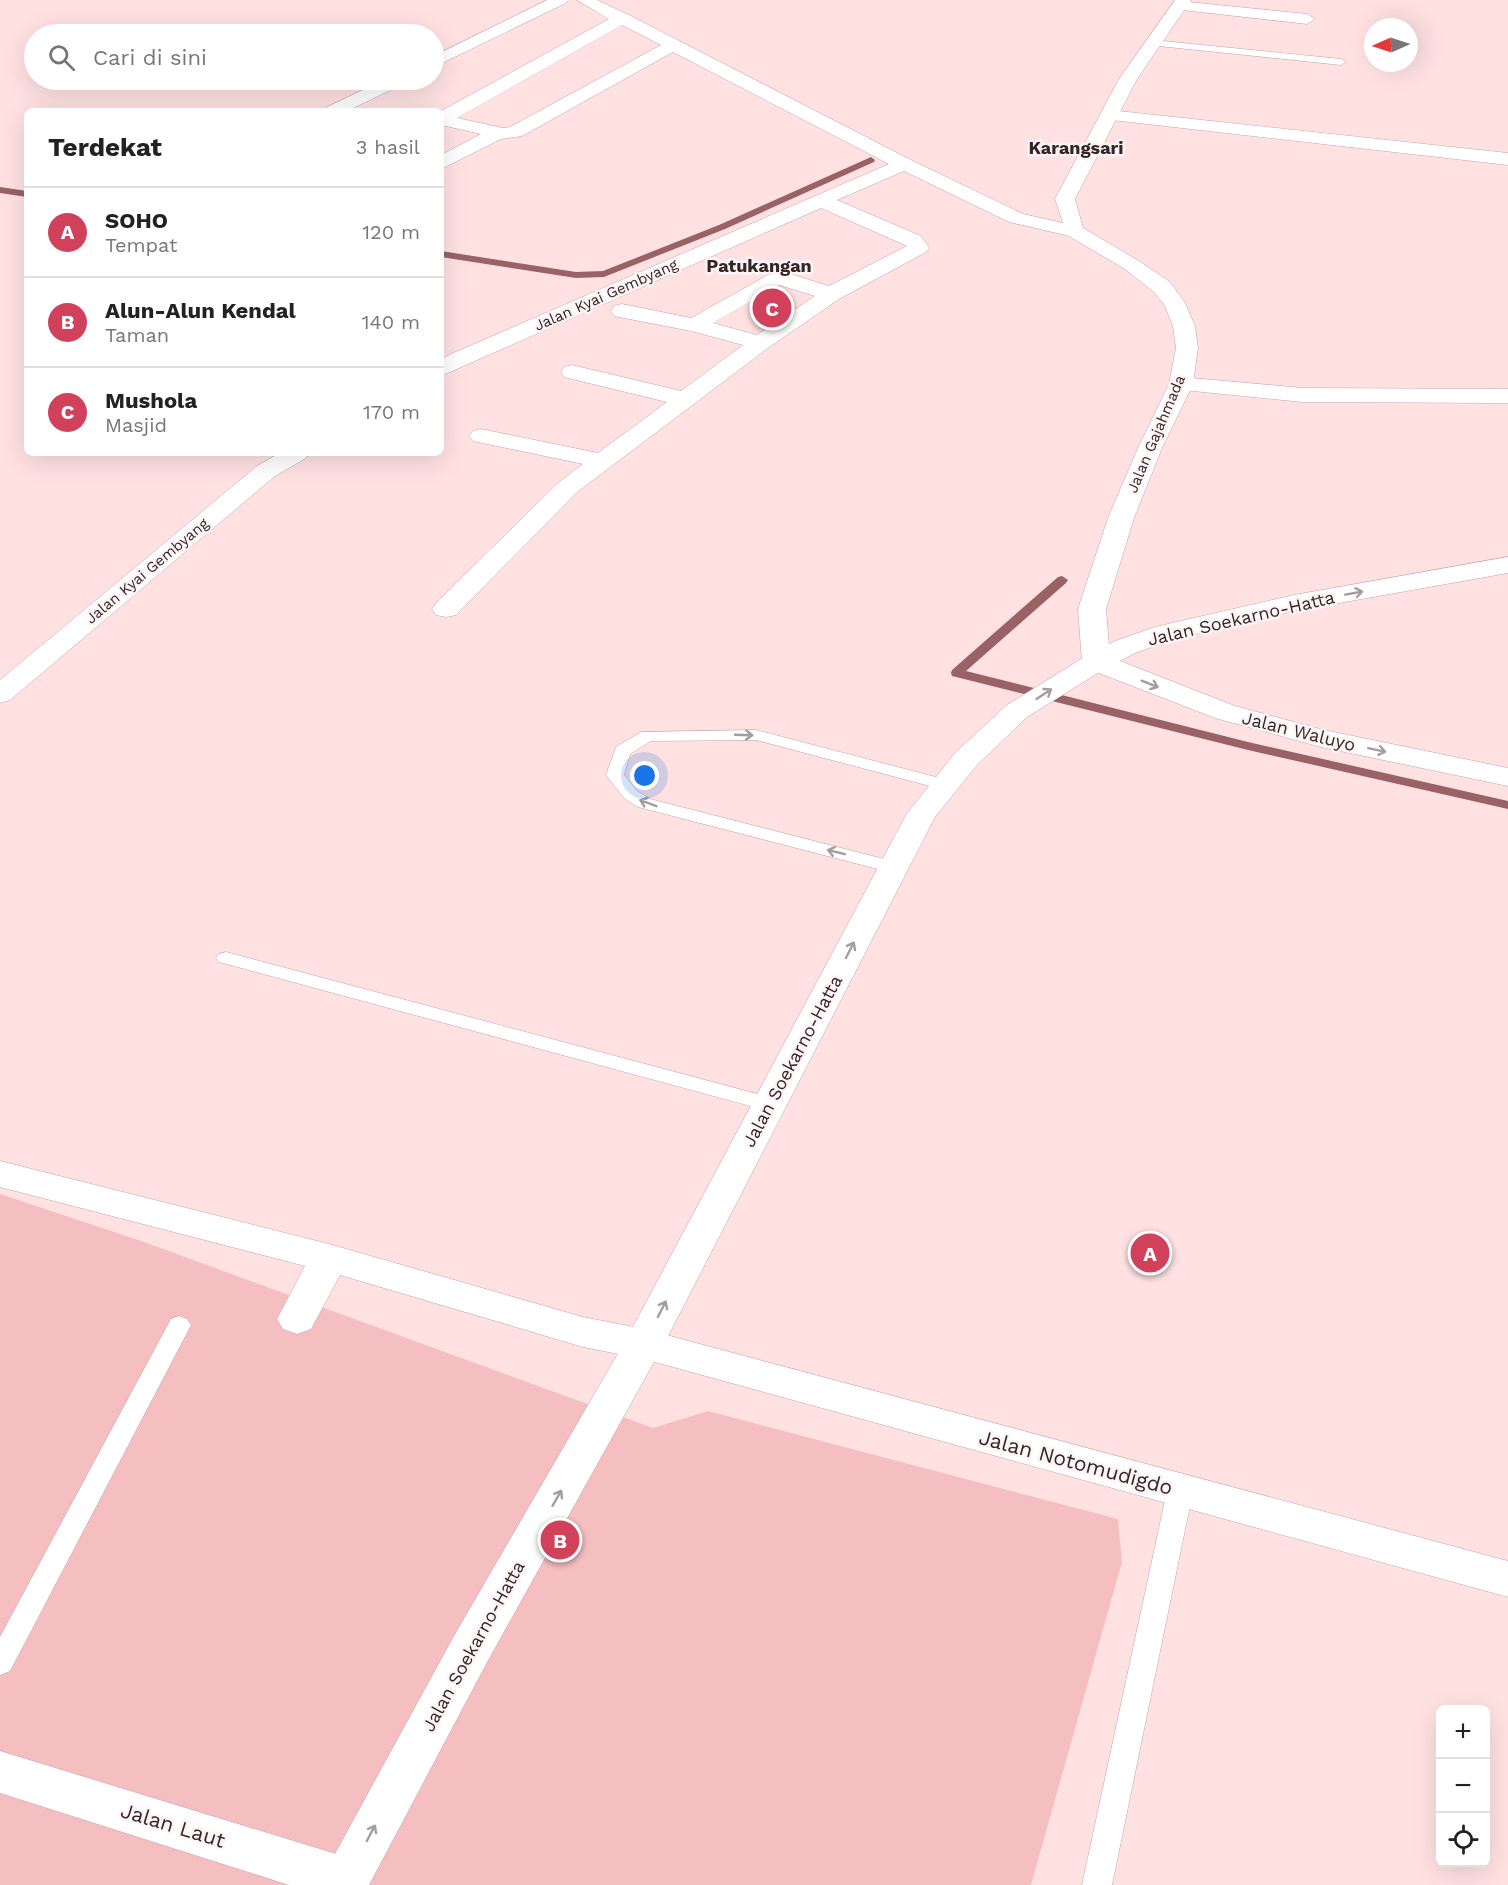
<!DOCTYPE html>
<html lang="id">
<head>
<meta charset="utf-8">
<style>
  :root { --surface:#fff; --page:#f6f6f6; --text:#222; --muted:#767676; --line:#e0e0e0; --accent:#d1415b }
  body { margin:0; font-family:"Work Sans",sans-serif; background:var(--page); color:var(--text) }
  .controls { position:absolute; right:18px; bottom:18px; display:grid; overflow:hidden; border-radius:9px; box-shadow:0 6px 24px #0002 }
  .controls button { width:54px; height:54px; display:grid; place-items:center; padding:0; border:0; border-bottom:2px solid var(--line); background:var(--surface); color:var(--text); font:30px sans-serif }
  .compass { position:absolute; left:1364px; top:18px; width:54px; height:54px; border-radius:50%; background:var(--surface); box-shadow:0 6px 24px #0002; rotate:267deg }
  .you { position:absolute; left:645px; top:776px; width:21px; height:21px; margin:-15px; border:4px solid #fff; border-radius:50%; background:#1a73e8; box-shadow:0 0 0 9px #1a73e833 }
  .badge { display:grid; place-items:center; width:39px; height:39px; border-radius:50%; background:var(--accent); color:#fff; font-size:20px; font-weight:700 }
  .pin { position:absolute; translate:-50% -50%; border:3px solid #fff; box-shadow:0 2px 6px #0006 }
  .list { margin:0; padding:0; list-style:none }
  h2 { display:flex; justify-content:space-between; align-items:center; height:78px; margin:0; padding:0 24px; font-size:26px }
  h2 small { font-size:20px; font-weight:400; color:var(--muted) }
  .list li { display:grid; grid-template-columns:39px 1fr auto; gap:18px; align-items:center; box-sizing:border-box; height:90px; padding:0 24px; border-top:2px solid var(--line) }
  .list b { display:block; font-size:22px; white-space:nowrap }
  .list p { margin:0; font-size:20px; white-space:nowrap; color:var(--muted) }
  .list em { font-size:20px; font-style:normal; color:var(--muted) }
  .icon { flex:none; width:33px; height:33px; fill:none; stroke:currentColor; stroke-width:2; stroke-linecap:round; stroke-linejoin:round }
  .map { position:relative; flex:none; width:1508px; height:1885px; overflow:hidden }
  .search { position:absolute; background:var(--surface); box-shadow:0 6px 24px #0002; left:24px; top:24px; width:420px; height:66px; display:flex; align-items:center; gap:15px; box-sizing:border-box; padding:0 21px; border-radius:33px; color:var(--muted); font-size:22px }
  .panel { position:absolute; background:var(--surface); box-shadow:0 6px 24px #0002; left:24px; top:108px; width:420px; height:348px; border-radius:9px }
  .map>svg:first-child { display:block }
</style>
</head>
<body>
<div class="map">
<svg width="1508" height="1885" viewBox="0 0 1508 1885">
  <rect width="100%" height="100%" fill="#ffe1e2"/>
  <path fill="#f5bfc2" d="M0,1194l144,48 509,186 55,-17 410,108 4,43 -91,323h-1031z"/>
  <g fill="none" stroke-linecap="round" stroke-linejoin="round">
    <g fill="#996266" fill-rule="evenodd">
      <path d="M871,157l4,3 -1,2 -149,67 -121,48 -28,1 -135,-21v-6l135,21 27,-1 116,-46z"/>
      <path d="M0,187l27,4v6l-27,-4z"/>
      <path d="M1062,576l6,4 -2,3 -100,88 282,71 260,59v8l-260,-59 -296,-74 -1,-3 1,-3 106,-93z"/>
    </g>
    <defs>
      <g id="lane">
        <path d="M1153,40l188,19 5,3 -5,3 -192,-20 -1,-2z"/>
        <path d="M756,730l195,51 3,4 -3,4 -6,1 -189,-50 -105,1 -21,13 -6,21 13,16 13,8 250,64 2,4 -2,4 -7,2 -255,-66 -13,-8 -19,-24 10,-28 25,-15z"/>
        <path d="M226,952l543,145 7,2 4,5 -4,5 -7,2 -550,-149 -3,-4 3,-4z"/>
        <path d="M179,1316l8,3 4,6 -181,346 -10,4v-38l171,-318z"/>
        <path d="M1180,1481l9,3 4,7 -81,394h-30l85,-394 4,-7z"/>
      </g>
      <g id="street">
        <path d="M547,0h21l-2,3 -132,64v-11z"/>
        <path d="M577,0h20l32,15 282,145 112,54 58,13 3,4 -3,4 -7,2 -65,-15 -105,-51 -67,29 84,36 8,12 -3,4 -87,47 -71,49 -192,145 -120,122 -10,2 -10,-2 -4,-6 4,-6 122,-120 25,-19 -110,-23 -4,-5 4,-5 8,-2 117,24 69,-51 -103,-25 -3,-5 3,-5 8,-2 109,26 62,-46 -52,-14 -77,-15 -3,-5 3,-5 8,-2 69,14 77,-43 7,-2 19,2 35,11 78,-40 -86,-38 -380,168v-16l10,-6 438,-190 -216,-112 -151,84 -21,3 -60,30v-14l40,-21 -40,-9v-14l168,-92zM622,25l39,20 -151,82 -7,1 -46,-10zM779,285l36,11 -58,39 -44,-12z"/>
        <path d="M1179,1l128,13 8,5 -8,5 -134,-15 -2,-3 2,-3z"/>
        <path d="M384,80h22l-3,4 -56,27h-23l3,-4z"/>
        <path d="M1109,110l399,43v12l-405,-46 -3,-4 3,-4z"/>
        <path d="M1181,377l122,11 205,1v14l-205,-1 -130,-13 -4,-5 4,-5z"/>
        <path d="M280,453h29l-3,5 -31,18 -265,224 -10,3v-23l257,-214z"/>
        <path d="M0,1161l329,83 254,73 61,12 864,232v36l-864,-238 -61,-12 -243,-72 -29,54 -14,5 -14,-5 -6,-10 28,-53 -305,-79z"/>
        <path d="M0,1751l346,106 18,7 7,16 -2,5h-80l-289,-92z"/>
      </g>
      <path id="secondary" d="M1175,0h16l-54,79 -62,120 8,29 56,33 31,21 15,21 10,23 3,22 -5,36 -31,64 -28,70 -28,91 4,48 125,49 89,24 184,38v18l-187,-39 -106,-29 -129,-50 -4,-6 -4,-53 30,-91 30,-70 31,-64 7,-36 -3,-22 -9,-22 -10,-12 -29,-23 -58,-34 -12,-36 64,-120z"/>
      <path id="highway" d="M1508,557v16l-214,38 -120,28 -39,14 -29,15 -79,49 -50,48 -42,52 -271,527 -178,320 -117,221h-51l136,-249 173,-298 279,-523 49,-62 52,-48 79,-49 29,-15 40,-14 139,-32z"/>
    </defs>
    <use href="#lane" stroke="#c5a2a4" stroke-width="1"/>
    <use href="#street" stroke="#c5a2a4" stroke-width="1"/>
    <use href="#secondary" stroke="#c5a2a4" stroke-width="1"/>
    <use href="#highway" stroke="#c5a2a4" stroke-width="1"/>
    <use href="#lane" fill="#fff" fill-rule="evenodd"/>
    <use href="#street" fill="#fff" fill-rule="evenodd"/>
    <use href="#secondary" fill="#fff" fill-rule="evenodd"/>
    <use href="#highway" fill="#fff" fill-rule="evenodd"/>
  </g>
  <defs><path id="oneway-shaft" d="M-6 0H5M1.5-3L5.5 0L1.5 3" fill="none" stroke-width="1.6" stroke-linecap="round" stroke-linejoin="round" transform="scale(1.5)"/></defs>
  <g stroke="#a49d9e">
    <use href="#oneway-shaft" transform="translate(1354 593) rotate(-10)"/>
    <use href="#oneway-shaft" transform="translate(1150 684) rotate(22)"/>
    <use href="#oneway-shaft" transform="translate(1044 694) rotate(-33)"/>
    <use href="#oneway-shaft" transform="translate(744 735) rotate(2)"/>
    <use href="#oneway-shaft" transform="translate(1377 750) rotate(12)"/>
    <use href="#oneway-shaft" transform="translate(648 803) rotate(-159)"/>
    <use href="#oneway-shaft" transform="translate(836 852) rotate(-166)"/>
    <use href="#oneway-shaft" transform="translate(850 950) rotate(-63)"/>
    <use href="#oneway-shaft" transform="translate(662 1309) rotate(-63)"/>
    <use href="#oneway-shaft" transform="translate(557 1498) rotate(-60)"/>
    <use href="#oneway-shaft" transform="translate(371 1833) rotate(-62)"/>
  </g>
  <g text-anchor="middle" dominant-baseline="central" stroke-width="5" stroke-linejoin="round" paint-order="stroke">
    <g font-size="15" fill="#342627" stroke="#fcf4f5">
      <text transform="translate(606 295) rotate(-24)">Jalan Kyai Gembyang</text>
      <text transform="translate(1156 434) rotate(-67)">Jalan Gajahmada</text>
      <text transform="translate(147 571) rotate(-40)">Jalan Kyai Gembyang</text>
    </g>
    <g font-size="18" font-weight="bold" fill="#342627" stroke="#fcf4f5">
      <text x="1076" y="147">Karangsari</text>
      <text x="759" y="265">Patukangan</text>
    </g>
    <g font-size="18" fill="#342627" stroke="#fcf4f5">
      <text transform="translate(1241 618) rotate(-13)">Jalan Soekarno-Hatta</text>
      <text transform="translate(1299 731) rotate(14)">Jalan Waluyo</text>
      <text transform="translate(792 1061) rotate(-62)">Jalan Soekarno-Hatta</text>
      <text transform="translate(473 1646) rotate(-61)">Jalan Soekarno-Hatta</text>
    </g>
    <g font-size="21" fill="#342627" stroke="#fcf4f5">
      <text transform="translate(1076 1462) rotate(15)">Jalan Notomudigdo</text>
      <text transform="translate(173 1825) rotate(17)">Jalan Laut</text>
    </g>
  </g>
</svg>
<div class="controls">
<button>+</button>
<button>−</button>
<button><svg class="icon" aria-label="locate" viewBox="0 0 24 24"><circle cx="12" cy="12" r="6"/><path d="M12 2v4M12 18v4M2 12h4M18 12h4"/></svg></button>
</div>
<svg class="compass" viewBox="-18 -18 36 36"><path d="M0-13l5 13h-10z" fill="#e53935"/><path d="M0 13l5-13h-10z" fill="#767676"/></svg>
<div class="you"></div>
<div class="pin badge" style="left:1150px;top:1253px">A</div>
<div class="pin badge" style="left:560px;top:1540px">B</div>
<div class="pin badge" style="left:772px;top:308px">C</div>
<div class="search"><svg class="icon" aria-label="search" viewBox="0 0 24 24"><circle cx="10" cy="10" r="6"/><path d="M15 15l6 6"/></svg>Cari di sini</div>
<section class="panel">
<h2>Terdekat<small>3 hasil</small></h2>
<ul class="list">
<li><span class="badge">A</span><div><b>SOHO</b><p>Tempat</p></div><em>120 m</em></li>
<li><span class="badge">B</span><div><b>Alun-Alun Kendal</b><p>Taman</p></div><em>140 m</em></li>
<li><span class="badge">C</span><div><b>Mushola</b><p>Masjid</p></div><em>170 m</em></li>
</ul>
</section>
</div>
</body>
</html>
